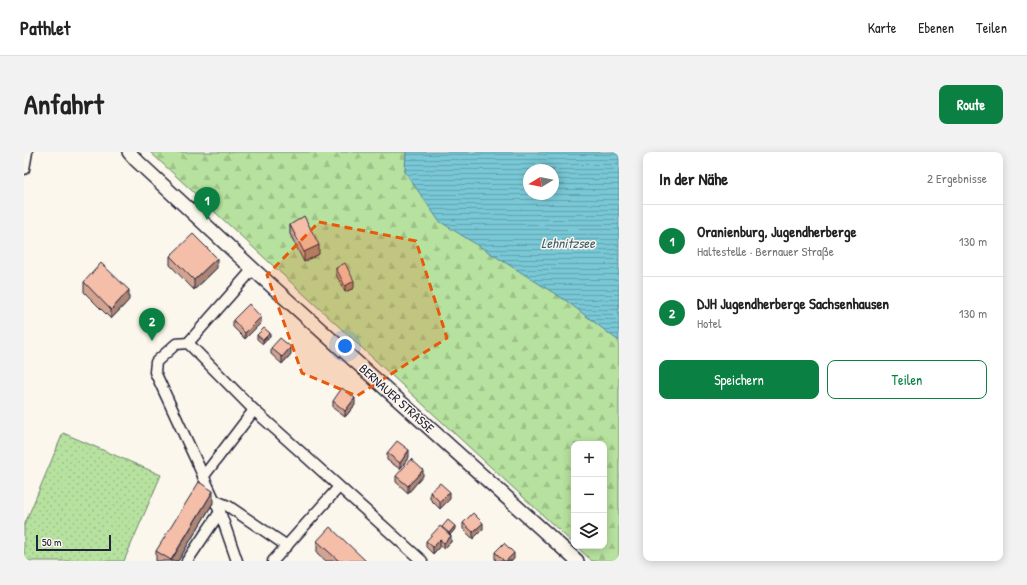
<!DOCTYPE html>
<html lang="de">
<head>
<meta charset="utf-8">
<style>
  :root { --surface:#fff; --page:#f2f2f2; --text:#222; --muted:#767676; --line:#e0e0e0; --accent:#0b8043 }
  body { margin:0; font-family:"Patrick Hand",sans-serif; background:var(--page); color:var(--text) }
  .controls { position:absolute; right:12px; bottom:12px; display:grid; overflow:hidden; border-radius:8px; box-shadow:0 2px 10px #0003 }
  .controls button { width:36px; height:36px; display:grid; place-items:center; padding:0; border:0; border-bottom:1px solid var(--line); background:var(--surface); color:var(--text); font:20px sans-serif }
  .compass { position:absolute; left:499px; top:12px; width:36px; height:36px; border-radius:50%; background:var(--surface); box-shadow:0 2px 10px #0003; rotate:260deg }
  .scale { position:absolute; left:12px; bottom:10px; width:75px; box-sizing:border-box; padding-left:4px; border:2px solid #22223b; border-top:0; font-size:11px; line-height:14px; white-space:nowrap; color:#22223b; -webkit-text-stroke:3px #fbf7ec; paint-order:stroke }
  .you { position:absolute; left:321px; top:194px; width:14px; height:14px; margin:-10px; border:3px solid #fff; border-radius:50%; background:#1a73e8; box-shadow:0 0 0 6px #1a73e833 }
  .badge { display:grid; place-items:center; width:26px; height:26px; border-radius:50%; background:var(--accent); color:#fff; font-size:13px; font-weight:700 }
  .pin { position:absolute; translate:-50% -33px; filter:drop-shadow(0 1px 2px #0008) }
  .pin::after { content:''; position:absolute; top:21px; width:14px; height:12px; background:inherit; clip-path:polygon(0 0,100% 0,50% 100%) }
  .list { margin:0; padding:0; list-style:none }
  h2 { display:flex; justify-content:space-between; align-items:center; height:52px; margin:0; padding:0 16px; font-size:17px }
  h2 small { font-size:13px; font-weight:400; color:var(--muted) }
  .list li { display:grid; grid-template-columns:26px 1fr auto; gap:12px; align-items:center; box-sizing:border-box; height:72px; padding:0 16px; border-top:1px solid var(--line) }
  .list b { display:block; font-size:15px; white-space:nowrap }
  .list p { margin:0; font-size:13px; white-space:nowrap; color:var(--muted) }
  .list em { font-size:13px; font-style:normal; color:var(--muted) }
  .actions { display:flex; gap:8px; padding:12px 16px }
  .actions a { flex:1; padding:9px 0; border:1px solid var(--accent); border-radius:8px; text-align:center; font-size:14px; color:var(--accent) }
  .actions .main { background:var(--accent); color:#fff }
  .icon { flex:none; width:22px; height:22px; fill:none; stroke:currentColor; stroke-width:2; stroke-linecap:round; stroke-linejoin:round }
  .map { position:relative; flex:none; width:595px; height:409px; overflow:hidden; border-radius:8px }
  header { display:flex; align-items:center; gap:24px; box-sizing:border-box; height:56px; padding:0 20px; background:var(--surface); border-bottom:1px solid var(--line) }
  header strong { font-size:19px }
  nav { display:flex; gap:22px; margin-inline-start:auto; font-size:14px }
  .intro { display:flex; align-items:center; justify-content:space-between; box-sizing:border-box; height:96px; padding:0 24px }
  h1 { margin:0; font-size:28px }
  .button { padding:10px 18px; border-radius:8px; background:var(--accent); color:#fff; font-size:14px; font-weight:700 }
  main { display:flex; gap:24px; padding:0 24px }
  aside { flex:1; background:var(--surface); border-radius:8px; box-shadow:0 2px 10px #0003 }
  .map>svg:first-child { display:block }
</style>
</head>
<body>
<header>
<strong>Pathlet</strong>
<nav><a>Karte</a><a>Ebenen</a><a>Teilen</a></nav>
</header>
<div class="intro"><h1>Anfahrt</h1><a class="button">Route</a></div>
<main>
<div class="map">
<svg width="595" height="409" viewBox="0 0 595 409">
  <defs>
    <pattern id="grass-dots" width="8" height="8" patternUnits="userSpaceOnUse"><rect width="8" height="8" fill="#b7e19e"/><path d="M2 2h.1M6 6h.1" fill="none" stroke="#9dc189" stroke-width="1.8" stroke-linecap="round"/></pattern>
    <pattern id="forest-firs" width="22" height="20" patternUnits="userSpaceOnUse"><rect width="22" height="20" fill="#b7e19e"/><path d="M5 1l3.5 6h-7zM16 11l3.5 6h-7z" fill="#9dc189"/></pattern>
    <pattern id="water-rules" width="6" height="5" patternUnits="userSpaceOnUse"><rect width="6" height="5" fill="#79c8d6"/><path d="M0 2.5h6" fill="none" stroke="#63a2af"/></pattern>
  </defs>
  <rect width="100%" height="100%" fill="#fbf7ec"/>
  <filter id="ink" filterUnits="userSpaceOnUse"><feTurbulence type="fractalNoise" baseFrequency=".025" numOctaves="2"/><feDisplacementMap in="SourceGraphic" scale="8" xChannelSelector="R" yChannelSelector="G"/><feConvolveMatrix kernelMatrix="1 2 1 2 8 2 1 2 1" color-interpolation-filters="sRGB"/></filter>
  <g filter="url(#ink)">
    <path fill="url(#grass-dots)" stroke="#6c826c" d="M39,281l98,42 -37,86h-100v-35z"/>
    <path fill="url(#forest-firs)" stroke="#6c826c" d="M126,0h256l-1,20 214,169v220h-27l-16,-15h28v-102h-30v100z"/>
    <path fill="url(#water-rules)" stroke="#568698" fill-rule="evenodd" d="M382,0h213v189l-54,-41 -126,-79 -34,-49zM505,18h24v24h-24z"/>
    <g fill="none" stroke-linecap="round" stroke-linejoin="round">
      <defs>
        <g id="minor">
          <path d="M0,17l3,-17"/>
          <path d="M164,191l66,67 168,151"/>
          <path d="M179,325l51,-67"/>
          <path d="M190,348l14,6 59,40"/>
          <path d="M163,409l33,-49"/>
          <path d="M213,409l-17,-49 -65,-140 1,-10 20,-18 12,-1 65,-74"/>
          <path d="M249,409l66,-74"/>
        </g>
        <path id="major" d="M105,0l7,8 117,109 324,292"/>
      </defs>
      <use href="#minor" stroke="#22223b" stroke-width="13"/>
      <use href="#major" stroke="#22223b" stroke-width="16"/>
      <use href="#minor" stroke="#fbf7ec" stroke-width="10"/>
      <use href="#major" stroke="#fbf7ec" stroke-width="13"/>
    </g>
    <g fill="#d2a390" stroke="#22223b">
      <path d="M266,73l29,29 -15,8 -14,-28z"/>
      <path d="M146,104l47,12 -23,22 -24,-25z"/>
      <path d="M312,116l18,20 -9,4 -9,-18z"/>
      <path d="M60,130l45,18 -18,19 -27,-27z"/>
      <path d="M209,168l28,3 -16,16 -12,-12z"/>
      <path d="M233,183l13,1 -7,8 -6,-5z"/>
      <path d="M247,196l20,6 -9,10 -11,-10z"/>
      <path d="M309,249l22,4 -10,12 -12,-9z"/>
      <path d="M363,301l22,4 -9,12 -13,-9z"/>
      <path d="M372,324h27l-15,17 -12,-11z"/>
      <path d="M406,340l20,7 -10,10 -10,-10z"/>
      <path d="M189,351l-35,58h-22v-10z"/>
      <path d="M439,371l20,6 -10,10 -10,-10z"/>
      <path d="M431,377l-5,6 1,7 -7,7 -4,-3 -7,8 -7,-7v-6z"/>
      <path d="M293,389l49,20h-40l-9,-8z"/>
      <path d="M471,400l19,7 -2,2h-15l-2,-2z"/>
    </g>
    <g fill="#ab8576" stroke="#22223b">
      <path d="M295,93v9l-15,8v-10z"/>
      <path d="M193,106v10l-23,22v-10z"/>
      <path d="M330,129v7l-9,4v-6z"/>
      <path d="M105,138v10l-18,19v-9z"/>
      <path d="M237,165v6l-16,16v-6z"/>
      <path d="M246,181v3l-7,8v-4z"/>
      <path d="M267,195v7l-9,10v-7z"/>
      <path d="M331,246v7l-10,12v-6z"/>
      <path d="M385,298v7l-9,12v-6z"/>
      <path d="M399,318v6l-15,17v-7z"/>
      <path d="M189,339v12l-35,58h-7z"/>
      <path d="M426,340v7l-10,10v-7z"/>
      <path d="M459,371v6l-10,10v-7z"/>
      <path d="M431,374v3l-6,7v-3z"/>
      <path d="M427,384v6l-7,7v-6z"/>
      <path d="M416,388v6l-7,8v-7z"/>
      <path d="M490,401v6l-2,2h-6z"/>
    </g>
    <g fill="#f4bea8" stroke="#22223b">
      <path d="M280,64l15,29 -15,7 -14,-27z"/>
      <path d="M169,82l24,24 -23,22 -24,-24z"/>
      <path d="M77,111l28,27 -18,20 -27,-28z"/>
      <path d="M321,111l9,18 -9,5 -9,-18z"/>
      <path d="M225,152l12,13 -16,16 -12,-13z"/>
      <path d="M240,176l6,5 -7,7 -6,-5z"/>
      <path d="M256,186l11,9 -9,10 -11,-9z"/>
      <path d="M318,236l13,10 -10,13 -12,-10z"/>
      <path d="M373,289l12,9 -9,13 -13,-10z"/>
      <path d="M387,307l12,11 -15,16 -12,-10z"/>
      <path d="M175,330l14,9 -42,69 -15,-9z"/>
      <path d="M416,331l10,9 -10,10 -10,-10z"/>
      <path d="M449,361l10,10 -10,9 -10,-9z"/>
      <path d="M424,368l7,6 -6,7 -7,-6z"/>
      <path d="M416,374l11,10 -7,7 -4,-3 -7,7 -7,-6z"/>
      <path d="M306,375l36,34h-27l-22,-20z"/>
      <path d="M480,391l10,10 -8,8h-2l-9,-9z"/>
    </g>
  </g>
  <path fill="#e8590c" fill-opacity="0.2" stroke="#e8590c" stroke-width="3" stroke-dasharray="8 5" stroke-linejoin="round" d="M295,70l97,19 31,97 -90,58 -55,-23 -35,-98z"/>
  <g text-anchor="middle" dominant-baseline="central" stroke-width="3" stroke-linejoin="round" paint-order="stroke">
    <g font-size="13" fill="#22223b" stroke="#fbf7ec">
      <text transform="translate(373 246) rotate(42)">BERNAUER STRASSE</text>
    </g>
    <g font-size="14" font-style="italic" fill="#405c71" stroke="#fbf7ec">
      <text x="544" y="90">Lehnitzsee</text>
    </g>
  </g>
</svg>
<div class="controls">
<button>+</button>
<button>−</button>
<button><svg class="icon" aria-label="layers" viewBox="0 0 24 24"><path d="M12 4l9 5-9 5-9-5zM3 14l9 5 9-5"/></svg></button>
</div>
<svg class="compass" viewBox="-18 -18 36 36"><path d="M0-13l5 13h-10z" fill="#e53935"/><path d="M0 13l5-13h-10z" fill="#767676"/></svg>
<div class="scale">50 m</div>
<div class="you"></div>
<div class="pin badge" style="left:183px;top:68px">1</div>
<div class="pin badge" style="left:128px;top:189px">2</div>
</div>
<aside>
<h2>In der Nähe<small>2 Ergebnisse</small></h2>
<ul class="list">
<li><span class="badge">1</span><div><b>Oranienburg, Jugendherberge</b><p>Haltestelle · Bernauer Straße</p></div><em>130 m</em></li>
<li><span class="badge">2</span><div><b>DJH Jugendherberge Sachsenhausen</b><p>Hotel</p></div><em>130 m</em></li>
</ul>
<div class="actions"><a class="main">Speichern</a><a>Teilen</a></div>
</aside>
</main>
</body>
</html>
